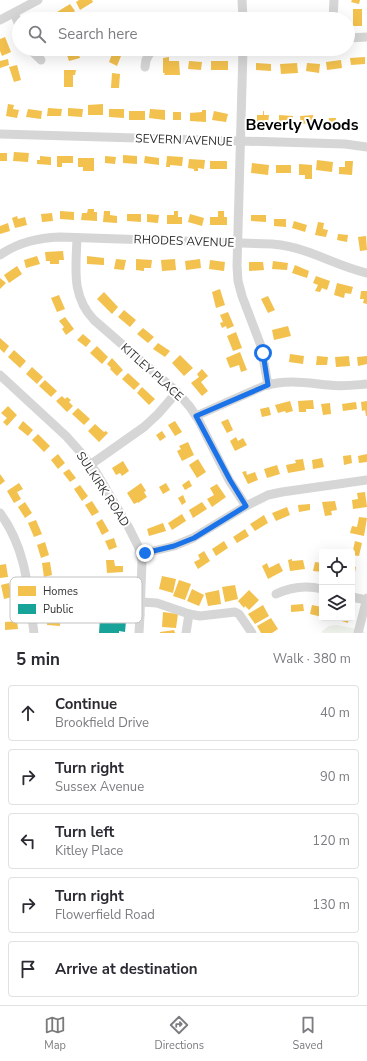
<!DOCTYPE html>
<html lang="en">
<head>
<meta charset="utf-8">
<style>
  :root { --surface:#fff; --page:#f7f7f7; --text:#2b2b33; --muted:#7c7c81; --line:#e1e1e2; --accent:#7a7a7a }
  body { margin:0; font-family:"Nunito Sans",sans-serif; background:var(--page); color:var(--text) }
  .controls { position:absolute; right:12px; bottom:12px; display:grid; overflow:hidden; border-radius:4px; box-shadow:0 4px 16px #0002 }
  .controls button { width:36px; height:36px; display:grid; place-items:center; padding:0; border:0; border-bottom:1px solid var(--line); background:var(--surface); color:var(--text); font:20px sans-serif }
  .stop { position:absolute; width:12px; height:12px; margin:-9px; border:3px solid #1a73e8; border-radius:50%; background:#fff }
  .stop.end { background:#1a73e8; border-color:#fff; box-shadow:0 1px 4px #0008 }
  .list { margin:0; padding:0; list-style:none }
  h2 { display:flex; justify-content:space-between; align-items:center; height:52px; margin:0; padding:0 16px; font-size:17px }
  h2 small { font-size:13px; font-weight:400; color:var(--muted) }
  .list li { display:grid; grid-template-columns:26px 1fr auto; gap:12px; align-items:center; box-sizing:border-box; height:56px; margin:0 8px 8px; padding:0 8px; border:1px solid var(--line); border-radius:4px }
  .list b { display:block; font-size:15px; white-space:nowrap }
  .list p { margin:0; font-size:13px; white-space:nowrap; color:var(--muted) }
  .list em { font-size:13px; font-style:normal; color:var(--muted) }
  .icon { flex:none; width:22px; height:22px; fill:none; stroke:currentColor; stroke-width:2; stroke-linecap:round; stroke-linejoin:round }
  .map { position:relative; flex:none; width:367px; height:633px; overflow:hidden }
  .search { position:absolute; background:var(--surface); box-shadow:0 4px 16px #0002; left:12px; right:12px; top:12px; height:44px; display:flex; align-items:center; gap:10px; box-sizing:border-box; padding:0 14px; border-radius:22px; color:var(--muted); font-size:15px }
  .sheet { height:372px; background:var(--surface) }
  nav { display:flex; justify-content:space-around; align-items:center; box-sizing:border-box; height:56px; border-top:1px solid var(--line); background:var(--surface); font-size:11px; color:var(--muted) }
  nav a { display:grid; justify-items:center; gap:2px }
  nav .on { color:var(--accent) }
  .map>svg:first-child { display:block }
</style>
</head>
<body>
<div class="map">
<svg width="367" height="633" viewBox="0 0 367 633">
  <rect width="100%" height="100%" fill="#fff"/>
  <path fill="#f0f4ed" d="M337,625l25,5 4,3h-44v-2l7,-5z"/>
  <g fill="#f2c14e">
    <path d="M79,0h13l1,2 -13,8 -4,-8z"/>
    <path d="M352,0h8l-1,4 -8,-2z"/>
    <path d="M70,4l5,7 -13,8 -5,-7z"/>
    <rect x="353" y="9" width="9" height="17"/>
    <path d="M281,13l11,1v5h-11z"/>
    <path d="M50,14l4,5h-12z"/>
    <path d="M160,14l2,5h-21l11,-4v2z"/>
    <path d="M169,16l15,1 -1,2h-14z"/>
    <rect x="189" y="16" width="16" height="3"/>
    <path d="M5,37l6,15 -9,4 -2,-5v-12z"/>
    <path d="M65,49h12l3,9 -11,3z"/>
    <path d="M114,49h4l5,2 -6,15 -8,-4z"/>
    <path d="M169,57v4h10l1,14h-16l1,-2h-2v-15z"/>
    <path d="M365,57v7l-14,1 -1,-7z"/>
    <path d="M8,59l1,6 -9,3v-7z"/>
    <path d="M341,60l1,8 -15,2 -1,-8z"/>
    <path d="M189,61l13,1 -1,8 -13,-1z"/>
    <rect x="211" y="61" width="17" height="9"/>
    <path d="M256,63l15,1v7l-15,-1z"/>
    <path d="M297,63l1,10 -17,1 -1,-10z"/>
    <path d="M307,63l13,1 -1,9 -13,-2z"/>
    <path d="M17,65l4,15 -7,2 -5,-15z"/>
    <path d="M64,70h12l-1,5h-2v12h-9z"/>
    <path d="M112,73l8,1 -1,14h-8z"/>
    <path d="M8,104l6,1 -1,4 6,1 -2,8 -11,-2z"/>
    <path d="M103,104v11h-15v-10z"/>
    <path d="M48,108l14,1 -1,7h-14z"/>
    <path d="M68,108l15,1 -1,8 -14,-1z"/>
    <path d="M28,109l14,2 -1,8 -15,-2z"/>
    <path d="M109,109h15v9l-15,-1z"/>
    <path d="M150,109l15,1v10l-16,-2z"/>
    <path d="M202,110h4v12l-16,-1v-8l12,-1z"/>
    <rect x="129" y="111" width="16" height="9"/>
    <path d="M214,111l14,3 -2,8 -14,-2z"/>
    <path d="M263,111h1v4h5l-1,9 -11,-1v-8h6z"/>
    <rect x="173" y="112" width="8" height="8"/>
    <path d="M279,115l14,1v8l-14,-2z"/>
    <path d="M313,115l1,8 -13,1 -1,-8z"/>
    <path d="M329,118h7l-1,9 -7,-1z"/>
    <path d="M350,121h7v9l-8,-1z"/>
    <path d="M14,152l15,1 -1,9 -15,-1z"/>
    <rect x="0" y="153" width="7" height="8"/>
    <path d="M123,155l14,1v8l-14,-1z"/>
    <path d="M40,156l11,1v8l-14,-1v-4h3z"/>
    <path d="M57,156h16v7h-11v4h-5z"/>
    <path d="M105,156l11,1 -1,7 -10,-1z"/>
    <path d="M145,156l14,2v7l-15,-2z"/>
    <path d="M167,156l16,1 -1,9 -12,-1v2h-4z"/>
    <path d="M78,158h16v13h-11v-4h-5z"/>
    <path d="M189,159l16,1 -1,9 -6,-1v3h-4v-2l-6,-1z"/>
    <path d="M317,160l16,2 -1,10 -16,-2z"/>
    <rect x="210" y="161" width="17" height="8"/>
    <path d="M345,161h8l-1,14 -13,-1v-7h6z"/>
    <path d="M252,163l17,2 -1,10 -17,-2z"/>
    <path d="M299,164l13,1v14h-7v-4h-6z"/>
    <rect x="276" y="165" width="15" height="8"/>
    <path d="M88,209h6v3h3v9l-16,-1 1,-7h5z"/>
    <path d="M60,211l14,1v8l-14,-1z"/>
    <path d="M104,211h6v4l7,1v7l-14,-1z"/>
    <path d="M174,211h4v6h4v7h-15v-9h7z"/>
    <path d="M218,211h6v6h3v8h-17v-8h8z"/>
    <path d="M52,213l1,8 -11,1 -1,-8z"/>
    <path d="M127,214h14v8l-14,-1z"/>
    <path d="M147,214l12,1 -1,8 -11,-1z"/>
    <path d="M190,214l14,4 -2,8 -14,-4z"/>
    <path d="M251,215h15v7l-15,-1z"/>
    <path d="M17,216l1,3 7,-2 2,8 -12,3 -3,-10z"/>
    <path d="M274,219h12v8l-12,-1z"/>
    <path d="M294,221l13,4 -2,7 -13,-4z"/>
    <path d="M318,222l6,1 -1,6 5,1 -2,7 -11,-2z"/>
    <path d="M8,223l2,8 -10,3v-8z"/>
    <path d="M338,234l10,1 -1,7 -10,-2z"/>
    <path d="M366,236l1,14 -7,1 -2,-14z"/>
    <path d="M63,251l1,9h-5v4h-9v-3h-4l-1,-9z"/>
    <path d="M37,256l3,8 -14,4 -2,-8z"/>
    <path d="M87,256l17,2v7l-17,-1z"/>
    <path d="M116,259l10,1 -2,10 -10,-1z"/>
    <path d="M136,259l16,1 -1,8h-7v3l-8,-1z"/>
    <path d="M175,259l1,11 -14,1 -1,-11z"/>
    <path d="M200,259l1,9 -15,2 -1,-9z"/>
    <path d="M210,260l15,2 -1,9 -15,-2z"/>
    <path d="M273,261l15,2 -1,7 -15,-1z"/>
    <path d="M249,262h14l1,8 -15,1z"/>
    <path d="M295,265l14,6 -2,7 -15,-5z"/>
    <path d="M17,266l5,8 -13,9 -5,-8z"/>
    <path d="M316,276l14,5 -3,9 -5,-2 -2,4 -5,-1 3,-6 -5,-2z"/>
    <path d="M0,278l6,5 -6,6z"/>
    <path d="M337,283l16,4 -2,7 -6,-1 -1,5 -10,-3z"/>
    <path d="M220,289l5,16 -9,3 -4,-16z"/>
    <path d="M361,291h6v13l-4,-1 1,-4h-4z"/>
    <path d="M104,292l14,15 -6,7 -15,-15z"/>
    <path d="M59,295l6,14 -8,3 -6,-14z"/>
    <path d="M268,296l7,14 -7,3 -7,-14z"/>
    <path d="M124,310l12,10 -6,7 -12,-10z"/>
    <path d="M228,312l6,14 -7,3 -1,-3 -4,2 -2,-5 3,-1 -3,-7z"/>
    <path d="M65,317l9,12 -8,6 -4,-6 2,-2 -5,-6z"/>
    <path d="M288,326l3,10 -17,4 -2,-10z"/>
    <path d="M143,328l11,9 -6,6 -11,-9z"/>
    <path d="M236,332l6,16 -9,3 -6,-15z"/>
    <path d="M83,334l8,7 -5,6 -9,-7z"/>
    <path d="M0,338l9,8 -5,7 -4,-4z"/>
    <path d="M158,343l12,8 -5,6 -12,-8z"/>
    <path d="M97,346l11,11 -6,7 -12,-11z"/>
    <path d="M14,350l12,11 -6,7 -12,-11z"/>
    <path d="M240,352l7,18 -6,2 -2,-7 -9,3 -4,-10z"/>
    <path d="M290,354l14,2 -1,8 -14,-2z"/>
    <path d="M180,355l13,13 -9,8 -12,-13z"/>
    <path d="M317,356l11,1 -1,8h-11z"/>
    <path d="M349,356l1,10 -14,1 -1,-10z"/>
    <path d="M367,356v8l-9,2 -1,-9z"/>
    <path d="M112,358l11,12 -6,6 -7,-7 1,-1 -4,-4z"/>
    <path d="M32,367l11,10 -6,7 -11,-10z"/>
    <path d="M202,369l6,7 -7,6 7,9 -6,5 -11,-13 8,-6 -2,-3z"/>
    <path d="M128,373l12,11 -6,6 -12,-11z"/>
    <path d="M45,380l12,11 -6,6 -12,-11z"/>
    <path d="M142,387l13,12 -6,6 -12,-12z"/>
    <path d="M62,396l3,3 2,-2 4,3 -2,2 4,4 -6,6 -11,-11z"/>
    <path d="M313,400l1,9h-8v3h-7l-1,-11z"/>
    <path d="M290,401l3,10 -7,2 -1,-2 -7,2 -3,-8z"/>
    <path d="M367,401v15h-1l-1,-6 -3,1 -1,-9z"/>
    <path d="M356,402l1,7 -14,2 -1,-7z"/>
    <path d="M330,403l1,11 -8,1 -2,-11z"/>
    <path d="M8,406l9,9 -10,11 -4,-4 4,-4 -6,-5z"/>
    <path d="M269,407l2,8 -9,2 -2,-8z"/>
    <path d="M78,408l12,11 -6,6 -12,-11z"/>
    <path d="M228,419l5,11 -6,3 -6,-11z"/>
    <path d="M23,421l10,9 -5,6 -10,-8z"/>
    <path d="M175,421l7,11 -7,4 -7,-11z"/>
    <path d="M95,424l9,8 2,-1 2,2 -9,9 -11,-11z"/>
    <path d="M162,431l4,6 -6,4 -4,-6z"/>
    <path d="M38,434l12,12 -6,6 -12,-12z"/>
    <path d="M236,437l2,4 5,-3 4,7 -12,6 -5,-10z"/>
    <path d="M188,442l6,13 -12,6 -5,-10 4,-2 -2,-3z"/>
    <path d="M58,454l7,9 -7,6 -7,-9z"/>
    <path d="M367,454v8l-8,1 -1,-7z"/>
    <path d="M351,455l1,8 -8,2 -1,-9z"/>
    <path d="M322,458l2,9 -11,2 -1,-9z"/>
    <path d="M198,459l8,13 -9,6 -8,-13z"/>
    <path d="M303,459l2,11 -17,3 -2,-8 10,-2 -1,-3z"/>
    <path d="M123,461l6,10 -7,5 -2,-3 -4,2 -4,-7z"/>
    <path d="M277,465l3,9 -13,4 -3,-9z"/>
    <path d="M69,469l7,9 -6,4 -7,-9z"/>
    <path d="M246,471l1,4 8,-3 3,8 -10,4 -6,-12z"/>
    <path d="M0,474l5,7 -5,4z"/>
    <path d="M189,480l3,6 -7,4 -3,-5z"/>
    <path d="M19,483l4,6 -6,3 4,7 -7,4 -7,-12z"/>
    <path d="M141,483l5,8 -2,1 3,5 -9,6v-1l-4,2 -7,-11z"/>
    <path d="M166,483l4,7 -7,4 -4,-7z"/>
    <path d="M217,484l9,13 -14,10 -5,-8 7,-4 -4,-7z"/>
    <path d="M80,485l8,11 -6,5 -8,-12z"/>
    <path d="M365,492l2,15 -14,2 -1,-9 6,-1 -1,-6z"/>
    <path d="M183,495l3,7 -4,3 -4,-7z"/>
    <path d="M92,501l7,11 -7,4 -7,-11z"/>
    <path d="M335,501l2,9 -6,1 1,4 -7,1 -3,-14z"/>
    <path d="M25,502l7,11 -7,5 -7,-11z"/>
    <path d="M202,502l5,7 -14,9 -4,-8z"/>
    <path d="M310,504v6l-11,2 -1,-7z"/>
    <path d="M287,507l3,8 -14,6 -4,-8z"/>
    <path d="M182,514l4,7 -14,9 -4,-7z"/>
    <path d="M264,515l4,8 -13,8 -5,-7z"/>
    <path d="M359,517l8,1 -3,18 -14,-3 2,-7 5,1z"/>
    <path d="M102,519l7,12 -7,4 -6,-12z"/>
    <path d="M36,520l6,14 -8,3 -6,-14z"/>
    <path d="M163,523l3,8 -17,5 -2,-7z"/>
    <path d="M245,529l4,7 -12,7 -4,-6z"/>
    <path d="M114,538l3,9 -8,3 -4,-9z"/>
    <path d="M224,541l4,7 -12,8 -4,-7z"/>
    <path d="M355,541l7,2 -3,13 -7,-1z"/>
    <path d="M45,542l4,13 -8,3 -4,-13z"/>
    <path d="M204,551l6,10 -12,8 -4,-7 6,-3 -2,-4z"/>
    <path d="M292,559v2l11,-1 2,9 -15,2 -2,-11z"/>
    <path d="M106,560h8l1,6h8v6l-16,1z"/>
    <path d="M50,562l2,13 -8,2 -2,-14z"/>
    <path d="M315,562l7,1v9l-9,-1z"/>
    <path d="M267,563l2,5 10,-5 4,8 -15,8 -6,-13z"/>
    <path d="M6,564l2,13 -8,1v-13z"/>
    <path d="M352,566l4,1 -3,16h-1z"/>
    <path d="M162,576l14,3 -3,14 -14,-4z"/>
    <path d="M179,580l12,4 -6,16 -12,-4z"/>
    <path d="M9,583l3,14 -8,2 -3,-14z"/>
    <path d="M235,585l3,14 -13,3 -3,-15z"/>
    <path d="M192,589l12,6 -5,11 -12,-5z"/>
    <path d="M219,590l2,14 -13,2 -3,-13z"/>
    <path d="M249,590l10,10 -10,10 -4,-4 -1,2 -6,-7z"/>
    <path d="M303,604l1,7 -13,1v-7z"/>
    <path d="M263,605l6,11 -14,8 -7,-10z"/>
    <path d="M312,605l10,2v10l-12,-3z"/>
    <path d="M163,612l15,2 -2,14 -14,-1z"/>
    <path d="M47,617l13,1v8l-13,-1z"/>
    <path d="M271,618l7,11 -6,4h-11l-4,-7z"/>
    <path d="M332,618h17l-1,5z"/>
    <path d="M17,621l1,8 -13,1v-8z"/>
    <path d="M174,630l1,3h-15v-1z"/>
  </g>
  <path fill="#17a398" d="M100,619l26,2 -1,11 -6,-1v2h-20z"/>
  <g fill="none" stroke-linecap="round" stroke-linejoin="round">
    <g stroke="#d6d6d6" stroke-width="9">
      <path d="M242,0l1,19"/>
      <path d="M14,13l5,12"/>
      <path d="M333,19l1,-19"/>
      <path d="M0,20l38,-20"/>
      <path d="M348,38l19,-1"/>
      <path d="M31,49l3,4 7,7"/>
      <path d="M243,49l-6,217 1,15 4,15 19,50 7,39"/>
      <path d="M145,67l1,-7 6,-11"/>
      <path d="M0,134l345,10 22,3"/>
      <path d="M77,238c-1,30 -6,58 17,82l83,72 13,15 8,12 31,61 17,26"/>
      <path d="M0,255c19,-13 38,-17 60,-18l212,7c11,1 22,3 33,7 21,7 40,17 62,22"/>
      <path d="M0,375l66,61 17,19 13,17 32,54 11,22 3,13 -2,54 -1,18"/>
      <path d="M196,416l68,-30c23,-7 43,-3 65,-1 13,2 26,0 38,-1"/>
      <path d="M90,465l54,-38 14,-13 19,-22"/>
      <path d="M0,513c27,37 28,77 34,120"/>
      <path d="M141,554l33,-8 19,-8 53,-32 22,-11 14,-3 85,-12"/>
      <path d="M276,594c15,-7 30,-9 46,-5"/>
      <path d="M352,597l14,3"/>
      <path d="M141,602l16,1 32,11 11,2 35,-4 4,2 13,19"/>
      <path d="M102,612l38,3"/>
      <path d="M186,633l3,-19"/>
      <path d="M358,633l9,-35"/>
    </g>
  </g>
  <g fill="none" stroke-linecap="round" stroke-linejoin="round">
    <path stroke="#1a73e8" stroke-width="5" d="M145,553l29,-7 20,-8 52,-32 -16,-26 -34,-64 72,-31 -5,-32"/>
  </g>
  <g text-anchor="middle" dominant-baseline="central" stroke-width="4" stroke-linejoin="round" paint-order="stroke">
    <g font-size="12" fill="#323232" stroke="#fff">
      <text transform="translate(184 140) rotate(2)">SEVERN AVENUE</text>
      <text transform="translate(184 241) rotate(2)">RHODES AVENUE</text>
      <text transform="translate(152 372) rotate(42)">KITLEY PLACE</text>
      <text transform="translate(103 489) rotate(57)">SULKIRK ROAD</text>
    </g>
    <g font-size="16" font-weight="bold" fill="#000" stroke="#fff">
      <text x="302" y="125">Beverly Woods</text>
    </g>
  </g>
  <rect x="10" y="577" width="132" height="46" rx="6" fill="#fff" stroke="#c2c2c2" stroke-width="1"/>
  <rect x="18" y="586" width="18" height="10" fill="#f2c14e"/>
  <rect x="18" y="604" width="18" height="10" fill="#17a398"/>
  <g font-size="11" fill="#323232">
    <text x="43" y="595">Homes</text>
    <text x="43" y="613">Public</text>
  </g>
</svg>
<div class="controls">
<button><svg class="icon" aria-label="locate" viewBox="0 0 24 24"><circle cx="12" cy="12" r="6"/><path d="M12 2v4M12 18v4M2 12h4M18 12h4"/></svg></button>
<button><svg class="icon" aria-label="layers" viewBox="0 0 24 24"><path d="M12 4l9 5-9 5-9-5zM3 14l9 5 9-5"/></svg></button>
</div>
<div class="stop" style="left:263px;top:353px"></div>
<div class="stop end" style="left:145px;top:553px"></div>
<div class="search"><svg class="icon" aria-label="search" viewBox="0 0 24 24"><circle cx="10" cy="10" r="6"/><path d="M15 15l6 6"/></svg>Search here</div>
</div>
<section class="sheet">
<h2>5 min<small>Walk · 380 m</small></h2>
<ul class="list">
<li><svg class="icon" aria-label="ahead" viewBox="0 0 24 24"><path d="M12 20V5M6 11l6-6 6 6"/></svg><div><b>Continue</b><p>Brookfield Drive</p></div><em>40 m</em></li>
<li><svg class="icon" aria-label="right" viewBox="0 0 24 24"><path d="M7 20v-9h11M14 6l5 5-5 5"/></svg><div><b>Turn right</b><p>Sussex Avenue</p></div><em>90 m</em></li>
<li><svg class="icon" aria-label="left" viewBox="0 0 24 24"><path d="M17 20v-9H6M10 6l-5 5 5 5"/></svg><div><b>Turn left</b><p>Kitley Place</p></div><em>120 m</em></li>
<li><svg class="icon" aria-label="right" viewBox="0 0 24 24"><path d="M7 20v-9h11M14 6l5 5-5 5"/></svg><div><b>Turn right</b><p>Flowerfield Road</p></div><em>130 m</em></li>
<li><svg class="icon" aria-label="arrive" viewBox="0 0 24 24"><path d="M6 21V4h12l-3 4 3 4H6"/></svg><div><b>Arrive at destination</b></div></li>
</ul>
</section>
<nav>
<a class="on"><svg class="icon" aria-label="map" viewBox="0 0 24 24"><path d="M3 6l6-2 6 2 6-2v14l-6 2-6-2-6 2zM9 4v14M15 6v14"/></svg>Map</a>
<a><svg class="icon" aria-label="directions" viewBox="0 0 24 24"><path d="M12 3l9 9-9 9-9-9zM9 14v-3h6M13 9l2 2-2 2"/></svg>Directions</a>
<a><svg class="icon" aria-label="saved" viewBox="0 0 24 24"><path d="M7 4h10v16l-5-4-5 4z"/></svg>Saved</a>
</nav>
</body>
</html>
